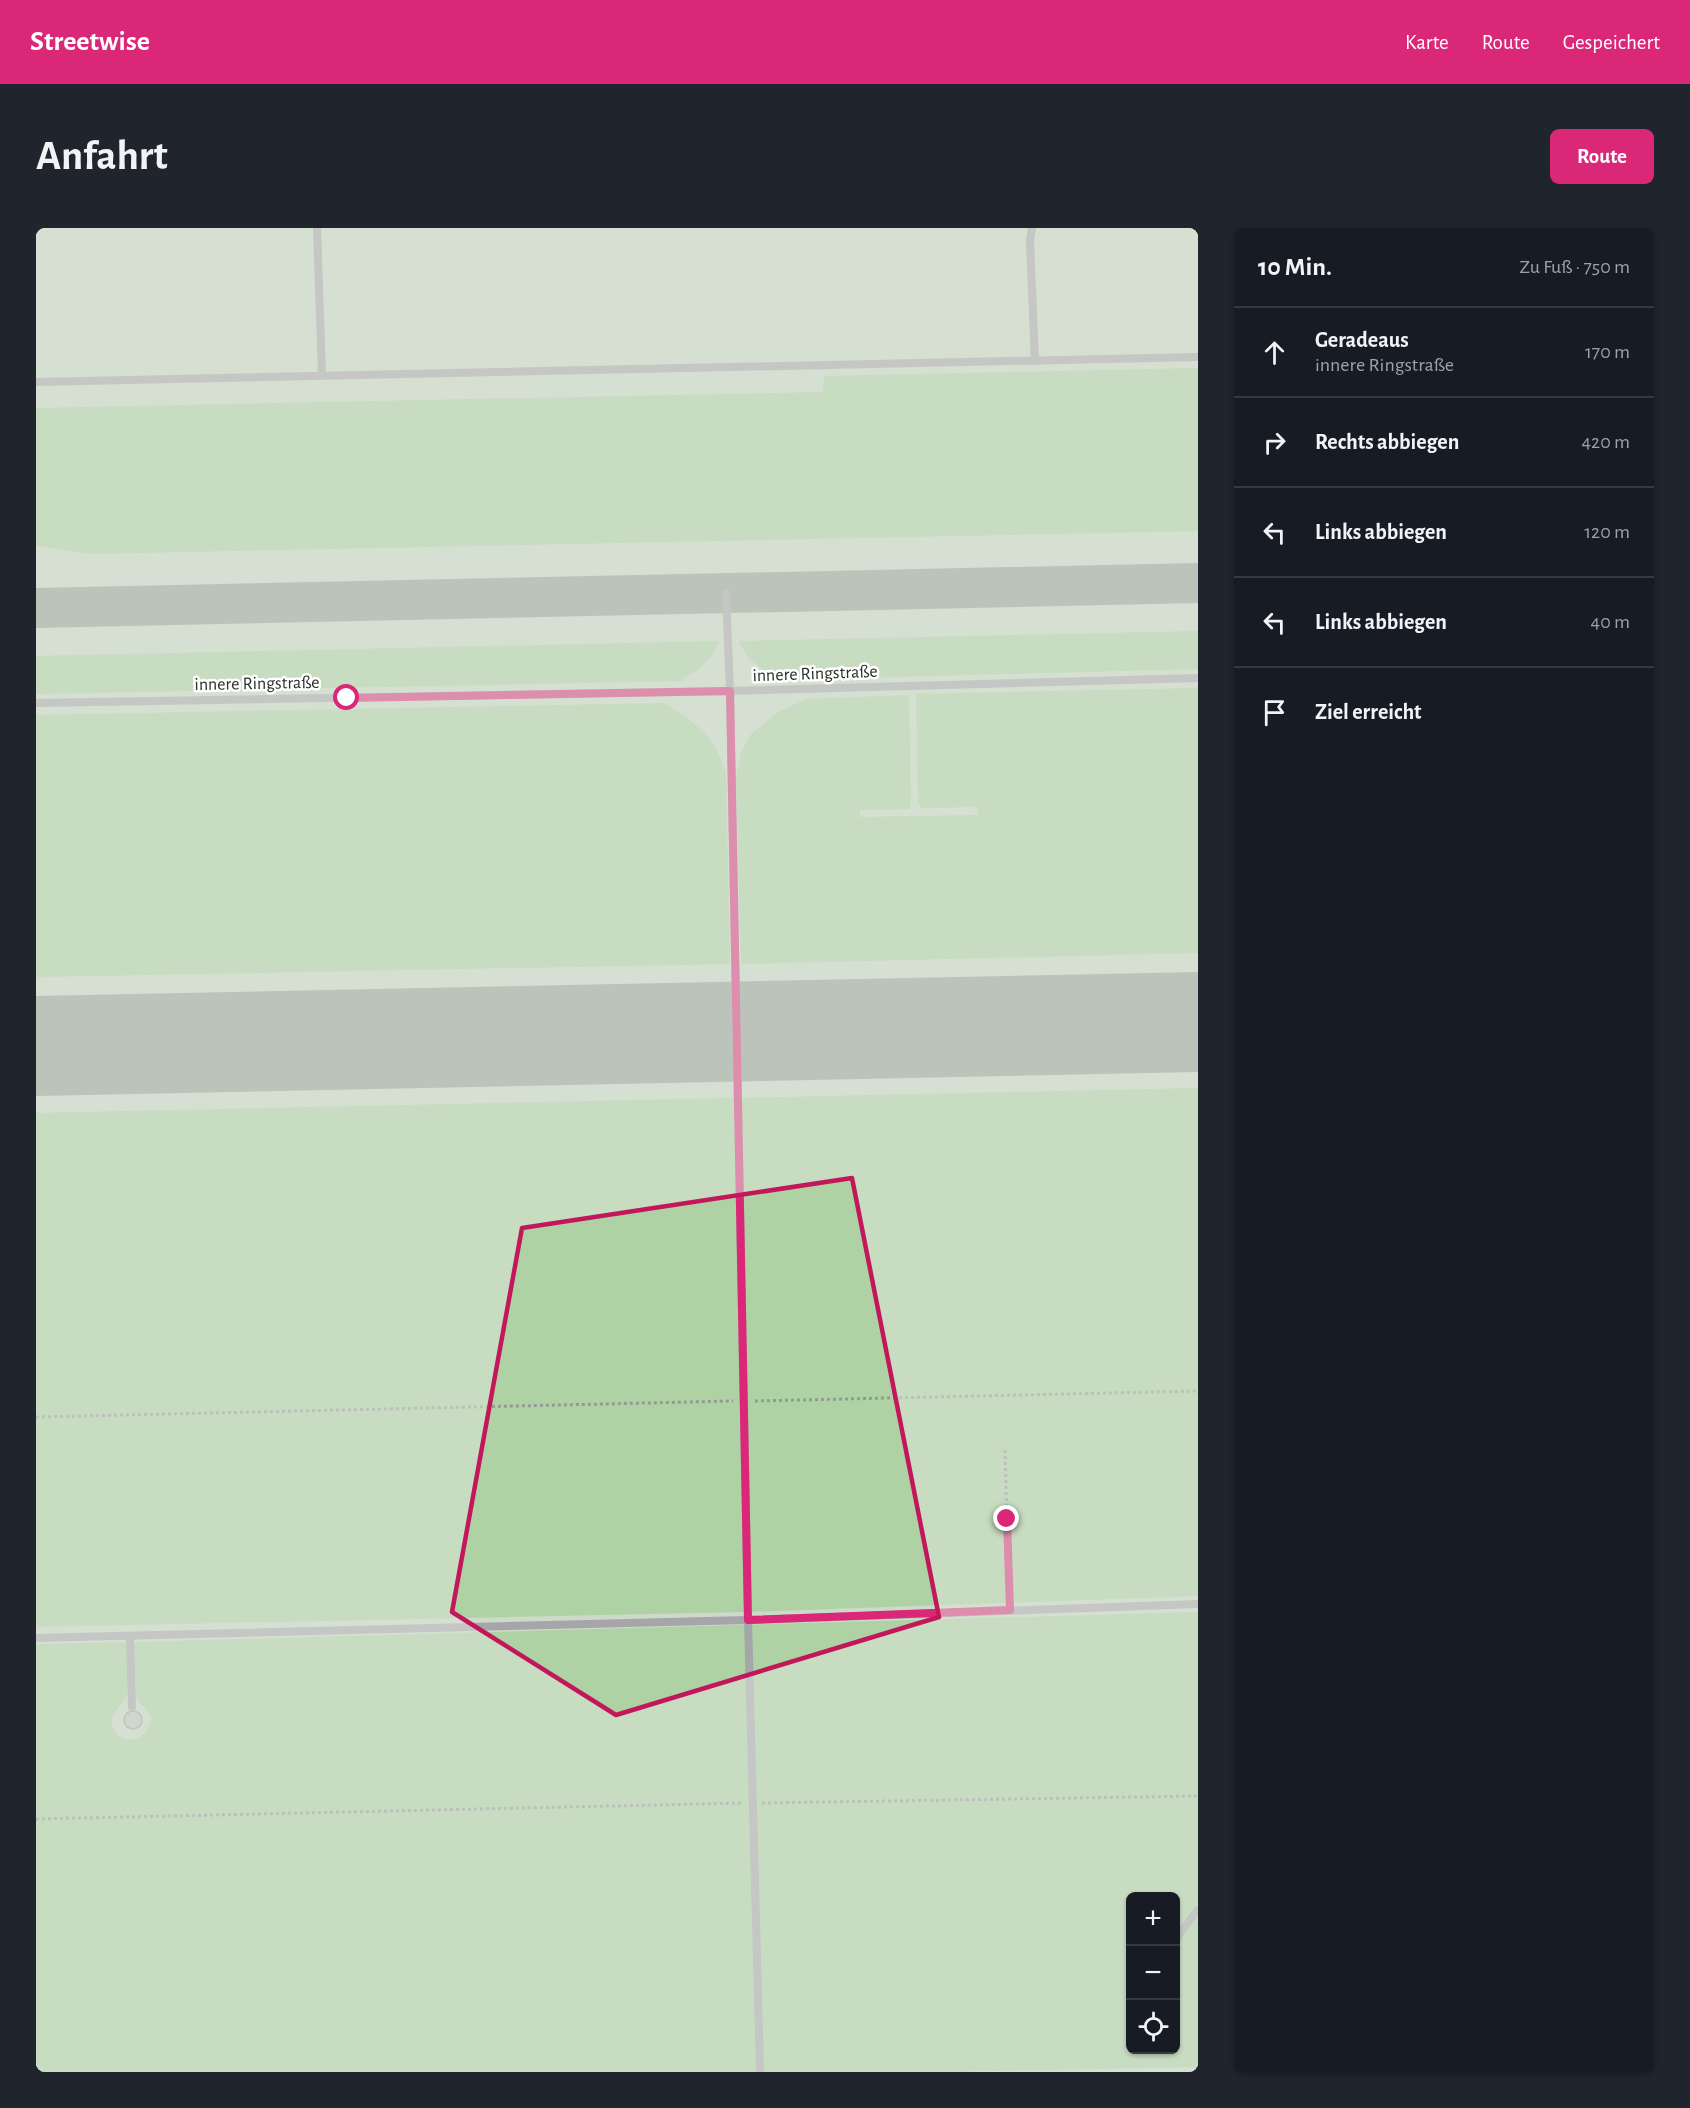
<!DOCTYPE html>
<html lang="de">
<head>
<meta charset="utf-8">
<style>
  :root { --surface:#171b24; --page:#20242c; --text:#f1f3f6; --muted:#9ea1a6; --line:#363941; --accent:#db2777 }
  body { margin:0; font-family:"Alegreya Sans",sans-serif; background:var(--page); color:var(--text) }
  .controls { position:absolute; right:18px; bottom:18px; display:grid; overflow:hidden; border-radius:9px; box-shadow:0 2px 4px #0004 }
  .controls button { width:54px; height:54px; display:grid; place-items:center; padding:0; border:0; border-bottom:2px solid var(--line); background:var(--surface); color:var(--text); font:30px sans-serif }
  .stop { position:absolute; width:18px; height:18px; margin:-14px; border:4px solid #db2777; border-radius:50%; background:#fff }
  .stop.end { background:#db2777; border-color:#fff; box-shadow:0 2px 6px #0008 }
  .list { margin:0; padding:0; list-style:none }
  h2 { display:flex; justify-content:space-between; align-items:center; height:78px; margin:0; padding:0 24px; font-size:26px }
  h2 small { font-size:20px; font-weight:400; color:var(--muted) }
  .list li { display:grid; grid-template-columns:39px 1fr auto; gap:18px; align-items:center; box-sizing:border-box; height:90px; padding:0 24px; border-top:2px solid var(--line) }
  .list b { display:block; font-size:22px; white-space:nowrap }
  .list p { margin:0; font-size:20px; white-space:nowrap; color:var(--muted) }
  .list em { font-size:20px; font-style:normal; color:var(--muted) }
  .icon { flex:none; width:33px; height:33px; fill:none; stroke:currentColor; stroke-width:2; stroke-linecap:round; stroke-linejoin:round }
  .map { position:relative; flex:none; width:1162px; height:1844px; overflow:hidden; border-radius:9px }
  header { display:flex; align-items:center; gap:36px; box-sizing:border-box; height:84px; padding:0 30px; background:var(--accent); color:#fff }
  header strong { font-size:28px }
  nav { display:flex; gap:33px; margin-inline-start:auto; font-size:21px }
  .intro { display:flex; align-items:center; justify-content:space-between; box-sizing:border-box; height:144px; padding:0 36px }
  h1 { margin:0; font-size:42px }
  .button { padding:15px 27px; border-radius:9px; background:var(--accent); color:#fff; font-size:21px; font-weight:700 }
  main { display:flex; gap:36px; padding:0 36px }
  aside { flex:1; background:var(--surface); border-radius:9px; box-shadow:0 2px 4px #0004 }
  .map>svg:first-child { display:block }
</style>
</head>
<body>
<header>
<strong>Streetwise</strong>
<nav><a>Karte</a><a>Route</a><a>Gespeichert</a></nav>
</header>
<div class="intro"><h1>Anfahrt</h1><a class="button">Route</a></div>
<main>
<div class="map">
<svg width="1162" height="1844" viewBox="0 0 1162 1844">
  <rect width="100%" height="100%" fill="#dce3d9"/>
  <path fill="#cdd9c9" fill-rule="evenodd" d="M0,0h1162v1844h-1162zM1094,1668h46v154h-46z"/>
  <g fill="#afd2a5">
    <path d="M1162,140v163l-1107,23 -55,-8v-138l787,-16 1,-16z"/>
    <path d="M1162,403v38l-421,11 -28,-21 -11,-18z"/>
    <path d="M683,413c-7,17 -19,30 -36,37v3l-647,13v-38z"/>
    <path d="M1162,460v265l-457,11 -5,-185 5,-26 10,-19 29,-23 27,-12 102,-4 2,108 -2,6 -49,1v7l118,-2v-8l-56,1 -4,-6 -2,-108z"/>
    <path d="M628,475c31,19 52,34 62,71l4,190 -694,13v-262z"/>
    <path d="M1162,860v508l-453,16 -709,15v-514z"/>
    <path d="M1162,1384v290l-22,31v-37h-46v154h46v-105l22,-31v153l-259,5h-903v-428l88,-2 3,4 1,45c-2,10 -14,18 -16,28 -2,27 37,29 39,-2l-13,-17 -2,-5 -2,-49 2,-4z"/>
  </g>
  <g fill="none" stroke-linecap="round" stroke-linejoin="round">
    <g stroke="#969c94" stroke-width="40">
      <path d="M0,380l1162,-25"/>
      <path d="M0,807l53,10"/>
    </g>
    <path stroke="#969c94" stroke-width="100" d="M0,818l1162,-24"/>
  </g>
  <circle fill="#bfc6bd" stroke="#9ba299" stroke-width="1.5" cx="97" cy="1492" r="9"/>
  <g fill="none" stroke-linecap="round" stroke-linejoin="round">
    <g stroke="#949992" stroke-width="3" stroke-dasharray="3 3" stroke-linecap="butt">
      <path d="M719,1173l443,-10"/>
      <path d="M0,1189l697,-16"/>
      <path d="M969,1222l4,149"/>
      <path d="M726,1575l436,-7"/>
      <path d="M0,1591l707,-16"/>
    </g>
    <g stroke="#a6a5aa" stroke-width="8">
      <path d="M281,0l5,147"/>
      <path d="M996,0l-2,13 5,120"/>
      <path d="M0,154l1162,-25"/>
      <path d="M690,365l4,98 18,929 12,452"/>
      <path d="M0,475l694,-12 468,-13"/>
      <path d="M94,1408l2,71"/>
      <path d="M0,1410l712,-18 450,-16"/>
      <path d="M1140,1711l22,-30"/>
    </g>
  </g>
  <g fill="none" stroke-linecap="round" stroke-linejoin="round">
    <path stroke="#db2777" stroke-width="8" d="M311,470l383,-7 18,929 262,-10 -3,-91"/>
  </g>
  <path d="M0 0H1162V1844H0ZM816,950l87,439 -323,98 -164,-103 70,-384z" fill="#dce3d9" fill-opacity=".55" fill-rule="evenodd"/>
  <path fill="none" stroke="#c2185b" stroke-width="4.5" stroke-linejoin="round" d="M816,950l87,439 -323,98 -164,-103 70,-384z"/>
  <g text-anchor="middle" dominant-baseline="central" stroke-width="5" stroke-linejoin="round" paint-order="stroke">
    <g font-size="18" fill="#2c2f2c" stroke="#fff">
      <text transform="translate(779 446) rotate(-2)">innere Ringstraße</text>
      <text transform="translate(221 456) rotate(-1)">innere Ringstraße</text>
    </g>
  </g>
</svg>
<div class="controls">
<button>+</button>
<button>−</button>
<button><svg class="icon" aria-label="locate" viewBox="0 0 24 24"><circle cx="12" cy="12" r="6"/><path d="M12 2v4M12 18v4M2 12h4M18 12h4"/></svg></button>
</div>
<div class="stop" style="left:311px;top:470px"></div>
<div class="stop end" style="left:971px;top:1291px"></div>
</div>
<aside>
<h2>10 Min.<small>Zu Fuß · 750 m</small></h2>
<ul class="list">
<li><svg class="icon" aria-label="ahead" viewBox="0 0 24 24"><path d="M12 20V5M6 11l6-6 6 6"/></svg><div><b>Geradeaus</b><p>innere Ringstraße</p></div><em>170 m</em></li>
<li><svg class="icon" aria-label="right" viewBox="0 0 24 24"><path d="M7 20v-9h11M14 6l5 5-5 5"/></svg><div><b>Rechts abbiegen</b></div><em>420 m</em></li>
<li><svg class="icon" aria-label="left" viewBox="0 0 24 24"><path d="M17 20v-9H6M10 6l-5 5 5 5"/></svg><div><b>Links abbiegen</b></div><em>120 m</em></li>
<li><svg class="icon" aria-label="left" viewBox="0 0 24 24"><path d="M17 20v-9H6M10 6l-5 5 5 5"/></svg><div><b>Links abbiegen</b></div><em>40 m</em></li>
<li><svg class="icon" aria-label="arrive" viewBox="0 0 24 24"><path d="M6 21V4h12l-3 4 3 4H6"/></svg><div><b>Ziel erreicht</b></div></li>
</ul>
</aside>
</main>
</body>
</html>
